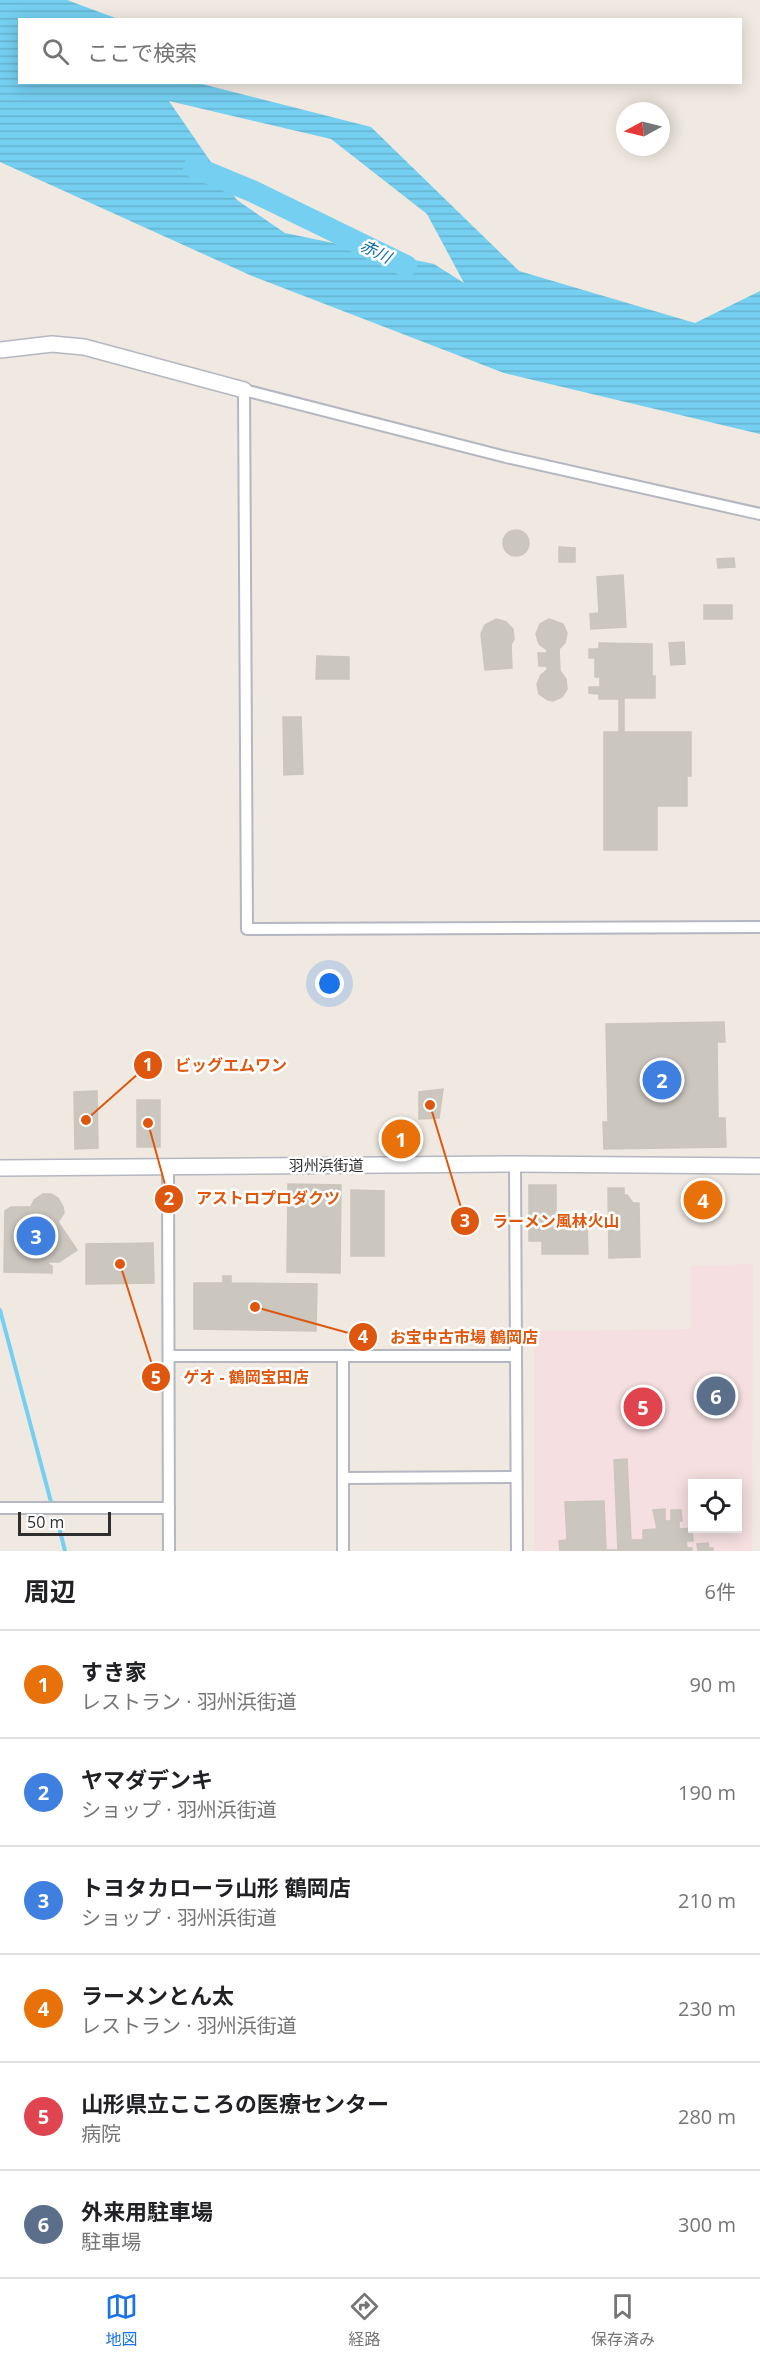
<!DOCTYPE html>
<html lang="ja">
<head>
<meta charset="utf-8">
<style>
  :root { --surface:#fff; --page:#f2f2f2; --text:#202124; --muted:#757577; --line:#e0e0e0; --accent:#1a73e8 }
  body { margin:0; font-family:"Open Sans","Noto Sans JP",sans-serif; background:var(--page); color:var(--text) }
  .controls { position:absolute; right:18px; bottom:18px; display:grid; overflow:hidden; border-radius:0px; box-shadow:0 3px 15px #0003 }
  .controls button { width:54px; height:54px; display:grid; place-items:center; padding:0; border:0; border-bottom:2px solid var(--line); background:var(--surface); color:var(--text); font:30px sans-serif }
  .compass { position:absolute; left:616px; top:102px; width:54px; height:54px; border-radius:50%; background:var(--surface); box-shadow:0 3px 15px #0003; rotate:263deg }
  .scale { position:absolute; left:18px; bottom:15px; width:93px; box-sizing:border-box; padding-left:6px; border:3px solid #2e2e2e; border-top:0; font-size:16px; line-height:21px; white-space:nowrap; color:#2e2e2e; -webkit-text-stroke:4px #fff; paint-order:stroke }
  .you { position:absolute; left:330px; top:984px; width:21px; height:21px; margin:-15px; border:4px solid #fff; border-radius:50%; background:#1a73e8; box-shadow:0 0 0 9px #1a73e833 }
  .badge { display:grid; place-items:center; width:39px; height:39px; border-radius:50%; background:var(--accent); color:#fff; font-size:20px; font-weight:700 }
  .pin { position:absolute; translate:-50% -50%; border:3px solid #fff; box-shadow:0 2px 6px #0006 }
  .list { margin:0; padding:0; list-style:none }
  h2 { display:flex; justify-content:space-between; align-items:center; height:78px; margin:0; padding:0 24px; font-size:26px }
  h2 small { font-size:20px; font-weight:400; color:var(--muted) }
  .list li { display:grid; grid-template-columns:39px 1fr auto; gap:18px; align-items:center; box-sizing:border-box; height:108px; padding:0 24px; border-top:2px solid var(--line) }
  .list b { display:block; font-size:22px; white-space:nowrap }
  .list p { margin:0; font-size:20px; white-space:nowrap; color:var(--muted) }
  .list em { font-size:20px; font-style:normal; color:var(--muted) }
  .icon { flex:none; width:33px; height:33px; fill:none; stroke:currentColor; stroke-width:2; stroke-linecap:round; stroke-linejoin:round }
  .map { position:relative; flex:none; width:760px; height:1551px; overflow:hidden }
  .search { position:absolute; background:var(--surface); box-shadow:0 3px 15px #0003; left:18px; right:18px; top:18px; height:66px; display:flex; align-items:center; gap:15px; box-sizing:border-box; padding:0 21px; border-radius:0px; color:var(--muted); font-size:22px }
  .sheet { height:726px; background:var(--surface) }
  nav { display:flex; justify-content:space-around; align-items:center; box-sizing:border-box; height:84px; border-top:2px solid var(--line); background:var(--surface); font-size:16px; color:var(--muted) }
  nav a { display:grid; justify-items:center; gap:3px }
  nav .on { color:var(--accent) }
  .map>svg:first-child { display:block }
</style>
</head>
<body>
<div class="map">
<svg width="760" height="1551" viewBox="0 0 760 1551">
  <defs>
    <pattern id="water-rules" width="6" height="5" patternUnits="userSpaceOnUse" patternTransform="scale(1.5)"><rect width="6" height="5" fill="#75cff0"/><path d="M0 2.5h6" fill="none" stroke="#66b2ce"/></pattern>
  </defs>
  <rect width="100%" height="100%" fill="#efe9e1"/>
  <path fill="#f5dfe0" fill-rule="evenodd" d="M753,1264l-1,287h-218v-220l157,-2 -1,-63zM692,1484h46v44h-46z"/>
  <path fill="url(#water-rules)" fill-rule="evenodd" d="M0,0h67l51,19 -98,1v62l178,1 173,44 148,144 176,52 65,-32v143l-256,-61 -252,-97 -252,-114zM169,101l162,38 96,75 37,69 -30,-19 -149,-31 -48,-33z"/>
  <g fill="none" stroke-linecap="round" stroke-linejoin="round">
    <g stroke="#75cff0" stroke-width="4">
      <path d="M0,1310l51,192"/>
      <path d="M57,1519l8,32"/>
    </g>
    <path stroke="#75cff0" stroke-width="22" d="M194,167l58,24 154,75"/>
  </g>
  <g fill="#cbc7bf" stroke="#cbc5ba" stroke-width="1.5">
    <circle cx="516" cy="543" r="13"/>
    <path d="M559,547l16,1v14h-16z"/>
    <path d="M734,558l1,9 -17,1 -1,-9z"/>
    <path d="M623,575l3,52 -35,2 -1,-15 9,-1 -2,-36z"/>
    <rect x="704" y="605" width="28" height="14"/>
    <path d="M496,619l10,3 7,7 1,10 -3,6 1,23 -27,2 -4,-36 4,-9z"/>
    <path d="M549,619l14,5 4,9 -2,10 -6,6 1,22 6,8 1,10 -5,8 -9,4 -5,-1 -9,-6 -2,-10 4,-9 6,-5v-4h-8l-1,-13h9v-3l-8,-6 -3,-10 4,-10z"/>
    <path d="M684,642l1,22 -14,1 -2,-22z"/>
    <path d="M599,643l53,1v32h3v22h-31v34h67v44h-4v30h-30v44h-53v-118h15v-33h-20v-5l-10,-1v-6h11v-10h-5v-19h-6v-9h10z"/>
    <path d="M317,656l32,1v22h-33z"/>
    <path d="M283,717h18l2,57 -19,1z"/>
    <path d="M724,1022l1,20h-8l1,76h7l1,29 -122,2 -1,-27h5l-2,-98z"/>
    <path d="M443,1089l-4,29 -20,1v-27z"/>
    <path d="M97,1091l1,57 -23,1 -1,-57z"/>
    <rect x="137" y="1100" width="23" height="47"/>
    <rect x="392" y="1127" width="18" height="23"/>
    <path d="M710,1182l-2,32 -12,1 1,-30z"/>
    <path d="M288,1184l53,1 -1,88 -53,-1z"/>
    <path d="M529,1185h27v40h31l1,29h-46v-13h-13z"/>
    <path d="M608,1188h16v7h3l6,8h6l1,54 -31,1z"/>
    <path d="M351,1190l33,1v65h-33z"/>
    <path d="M43,1194h8l7,4 5,9 1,6 -6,9 19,28 -18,12h-10l-1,2 4,2v7l-48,-1 1,-61 6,-4h20l3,-7z"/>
    <path d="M153,1243l1,40 -68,1v-40z"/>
    <path d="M223,1276h8v7l86,1 -1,47 -122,-2v-46h29z"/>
    <path d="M627,1459l4,81h12v-10l14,-1 -4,-19 12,-1v12h6v-11h10l1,11h-3v8l13,-1 1,13h-7l1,7h5v3h-132l-1,-10 8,-1 -2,-38 39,-1 2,49h12l-4,-90z"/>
    <path d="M708,1543l1,5h4v2l-15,1 -1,-7z"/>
  </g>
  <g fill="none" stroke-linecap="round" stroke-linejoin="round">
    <defs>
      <g id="street">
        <path d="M760,514l-254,-57 -262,-67 3,539 513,-2"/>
        <path d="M515,1164l2,387"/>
        <path d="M168,1166l1,385"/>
        <path d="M169,1356h346"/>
        <path d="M343,1356v195"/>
        <path d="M343,1478l173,-1"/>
        <path d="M0,1508h169"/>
      </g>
      <g id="secondary">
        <path d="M0,350l52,-6 32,3 160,43"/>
        <path d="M0,1168l515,-4 245,2"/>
      </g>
    </defs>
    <use href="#street" stroke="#b4b7c1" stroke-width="14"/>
    <use href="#secondary" stroke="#b4b7c1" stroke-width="18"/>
    <use href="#street" stroke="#fff" stroke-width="10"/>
    <use href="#secondary" stroke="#fff" stroke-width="15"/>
  </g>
  <g text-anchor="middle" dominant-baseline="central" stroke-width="5" stroke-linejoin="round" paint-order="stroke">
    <g font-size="15" fill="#2e2e2e" stroke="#fff">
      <text x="326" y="1165">羽州浜街道</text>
    </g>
    <g font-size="16" font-style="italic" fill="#0d6fa3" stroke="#fff">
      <text transform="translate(376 251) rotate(26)">赤川</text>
    </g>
  </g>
  <path fill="none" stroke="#df570e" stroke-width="2" d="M86 1120L148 1065M148 1123L169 1199M430 1105L465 1221M255 1307L363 1337M120 1264L156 1377"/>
  <g fill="#df570e" stroke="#fff" stroke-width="2">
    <circle cx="86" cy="1120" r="6"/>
    <circle cx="148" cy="1123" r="6"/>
    <circle cx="430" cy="1105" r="6"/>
    <circle cx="255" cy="1307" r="6"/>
    <circle cx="120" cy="1264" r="6"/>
    <circle cx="148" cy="1065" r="15"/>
    <circle cx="169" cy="1199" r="15"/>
    <circle cx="465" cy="1221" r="15"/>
    <circle cx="363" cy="1337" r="15"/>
    <circle cx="156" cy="1377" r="15"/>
  </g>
  <g font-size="18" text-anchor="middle" font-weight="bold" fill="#fff">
    <text x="148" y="1071">1</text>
    <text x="169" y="1205">2</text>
    <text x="465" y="1227">3</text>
    <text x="363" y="1343">4</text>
    <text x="156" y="1384">5</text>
  </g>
  <g font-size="16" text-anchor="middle" font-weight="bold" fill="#df570e" stroke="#fff" stroke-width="5" stroke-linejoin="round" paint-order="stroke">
    <text x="231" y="1071">ビッグエムワン</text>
    <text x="268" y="1204">アストロプロダクツ</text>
    <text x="556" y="1227">ラーメン風林火山</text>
    <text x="464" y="1343">お宝中古市場 鶴岡店</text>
    <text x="246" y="1383">ゲオ - 鶴岡宝田店</text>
  </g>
</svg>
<div class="controls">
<button><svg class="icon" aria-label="locate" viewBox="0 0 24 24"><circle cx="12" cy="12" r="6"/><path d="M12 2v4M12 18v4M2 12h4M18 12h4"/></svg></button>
</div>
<svg class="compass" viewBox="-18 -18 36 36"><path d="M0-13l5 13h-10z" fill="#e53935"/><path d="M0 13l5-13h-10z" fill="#757577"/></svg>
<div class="scale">50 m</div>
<div class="you"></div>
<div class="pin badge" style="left:401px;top:1139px;background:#e8710a">1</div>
<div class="pin badge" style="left:662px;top:1080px;background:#3f7fe0">2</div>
<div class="pin badge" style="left:36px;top:1236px;background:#3f7fe0">3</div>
<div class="pin badge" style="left:703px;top:1200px;background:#e8710a">4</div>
<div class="pin badge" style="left:643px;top:1407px;background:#e0444e">5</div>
<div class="pin badge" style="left:716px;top:1396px;background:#5c6f8a">6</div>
<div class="search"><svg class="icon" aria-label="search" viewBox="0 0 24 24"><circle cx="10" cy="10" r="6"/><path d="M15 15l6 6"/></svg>ここで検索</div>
</div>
<section class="sheet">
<h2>周辺<small>6件</small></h2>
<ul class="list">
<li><span class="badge" style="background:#e8710a">1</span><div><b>すき家</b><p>レストラン · 羽州浜街道</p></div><em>90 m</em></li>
<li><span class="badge" style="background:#3f7fe0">2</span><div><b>ヤマダデンキ</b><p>ショップ · 羽州浜街道</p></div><em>190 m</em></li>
<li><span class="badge" style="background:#3f7fe0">3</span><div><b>トヨタカローラ山形 鶴岡店</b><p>ショップ · 羽州浜街道</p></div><em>210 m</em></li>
<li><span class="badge" style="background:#e8710a">4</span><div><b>ラーメンとん太</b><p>レストラン · 羽州浜街道</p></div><em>230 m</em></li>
<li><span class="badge" style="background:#e0444e">5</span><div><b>山形県立こころの医療センター</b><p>病院</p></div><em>280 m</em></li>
<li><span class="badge" style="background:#5c6f8a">6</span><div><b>外来用駐車場</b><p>駐車場</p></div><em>300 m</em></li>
</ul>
</section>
<nav>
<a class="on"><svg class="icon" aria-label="map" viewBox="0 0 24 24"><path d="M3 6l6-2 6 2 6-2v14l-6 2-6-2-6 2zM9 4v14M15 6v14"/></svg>地図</a>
<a><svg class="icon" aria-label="directions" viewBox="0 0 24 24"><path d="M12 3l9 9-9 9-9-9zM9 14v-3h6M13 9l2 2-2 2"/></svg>経路</a>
<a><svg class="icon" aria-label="saved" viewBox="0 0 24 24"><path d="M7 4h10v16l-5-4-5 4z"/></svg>保存済み</a>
</nav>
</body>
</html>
